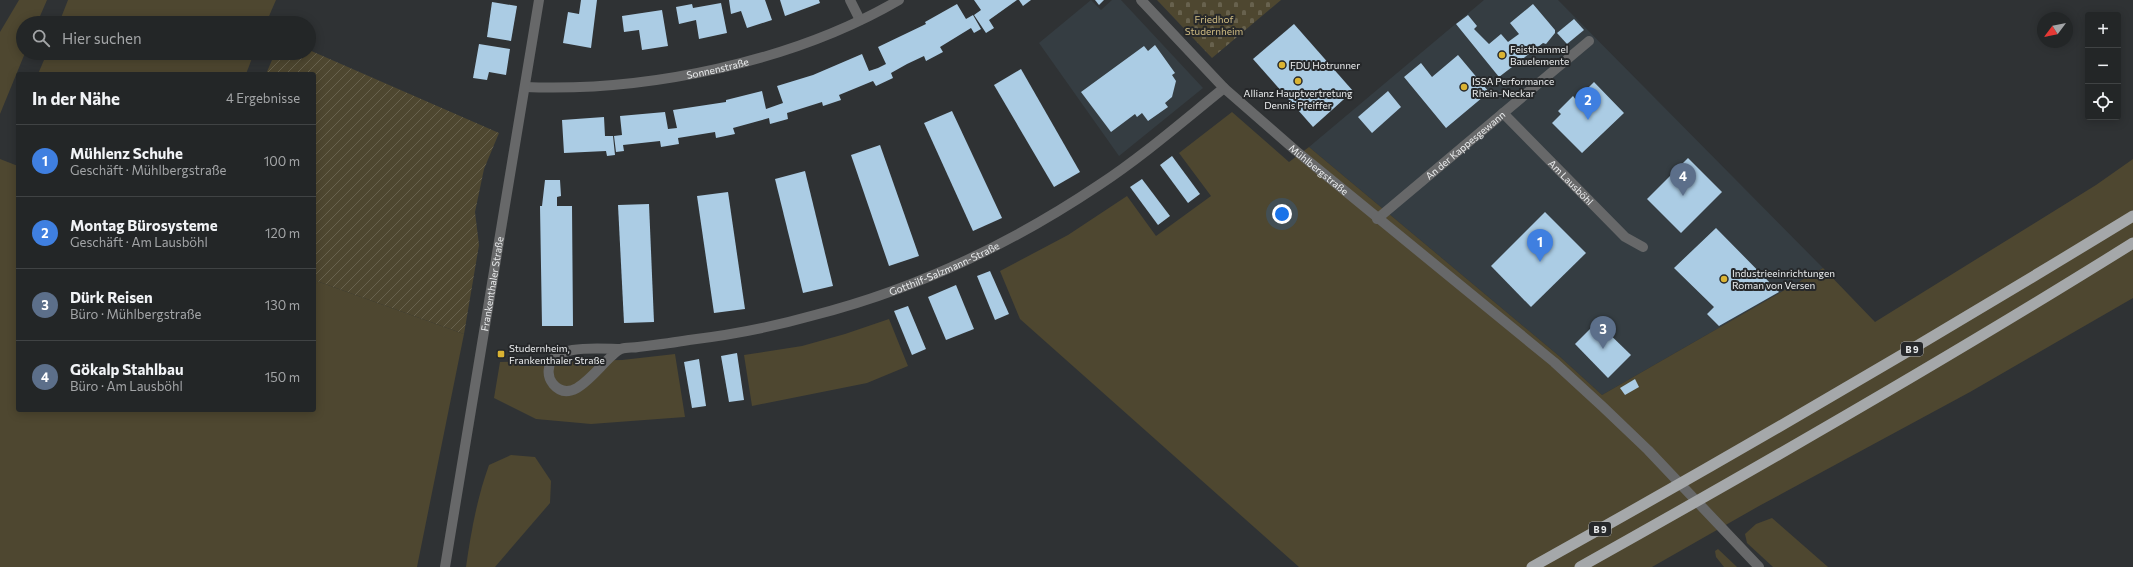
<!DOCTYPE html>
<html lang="de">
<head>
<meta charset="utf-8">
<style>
  :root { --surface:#232627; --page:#2b2e2f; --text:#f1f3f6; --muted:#a3a5a7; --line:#404344; --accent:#1a73e8 }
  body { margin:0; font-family:Commissioner,sans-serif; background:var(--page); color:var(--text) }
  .controls { position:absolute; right:12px; top:12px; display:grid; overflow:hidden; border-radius:4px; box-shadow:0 2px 10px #0003 }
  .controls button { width:36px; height:36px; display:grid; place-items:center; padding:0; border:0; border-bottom:1px solid var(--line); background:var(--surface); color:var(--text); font:20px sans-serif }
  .compass { position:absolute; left:2037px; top:12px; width:36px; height:36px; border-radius:50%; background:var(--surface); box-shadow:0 2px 10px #0003; rotate:238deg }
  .you { position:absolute; left:1282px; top:214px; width:14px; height:14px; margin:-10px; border:3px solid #fff; border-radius:50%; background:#1a73e8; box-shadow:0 0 0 6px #1a73e833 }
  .badge { display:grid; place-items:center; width:26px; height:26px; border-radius:50%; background:var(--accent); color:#fff; font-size:13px; font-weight:700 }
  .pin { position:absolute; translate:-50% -33px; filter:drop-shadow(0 1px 2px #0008) }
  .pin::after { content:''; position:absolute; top:21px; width:14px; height:12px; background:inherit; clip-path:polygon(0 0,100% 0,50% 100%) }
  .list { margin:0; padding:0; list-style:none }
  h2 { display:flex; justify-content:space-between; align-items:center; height:52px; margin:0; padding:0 16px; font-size:17px }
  h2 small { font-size:13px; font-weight:400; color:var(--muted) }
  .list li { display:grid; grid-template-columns:26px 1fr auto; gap:12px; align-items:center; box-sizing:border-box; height:72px; padding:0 16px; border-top:1px solid var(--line) }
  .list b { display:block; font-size:15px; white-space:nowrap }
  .list p { margin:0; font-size:13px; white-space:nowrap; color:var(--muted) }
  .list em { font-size:13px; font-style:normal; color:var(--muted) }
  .icon { flex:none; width:22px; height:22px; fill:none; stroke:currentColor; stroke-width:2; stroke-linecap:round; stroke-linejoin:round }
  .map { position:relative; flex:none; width:2133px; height:567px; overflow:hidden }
  .search { position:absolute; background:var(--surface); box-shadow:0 2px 10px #0003; left:16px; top:16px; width:300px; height:44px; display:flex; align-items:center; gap:10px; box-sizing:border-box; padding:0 14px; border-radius:22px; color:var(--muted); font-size:15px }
  .panel { position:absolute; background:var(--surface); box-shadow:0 2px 10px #0003; left:16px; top:72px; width:300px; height:340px; border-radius:4px }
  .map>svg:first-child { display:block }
</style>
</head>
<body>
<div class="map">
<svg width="2133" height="567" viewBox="0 0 2133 567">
  <defs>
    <pattern id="cemetery-stones" width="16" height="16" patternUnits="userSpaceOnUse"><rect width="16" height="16" fill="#4e4730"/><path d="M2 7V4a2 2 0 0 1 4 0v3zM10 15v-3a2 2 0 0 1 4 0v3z" fill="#68624e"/></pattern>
    <pattern id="garden-furrows" width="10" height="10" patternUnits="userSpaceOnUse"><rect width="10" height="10" fill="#4e4730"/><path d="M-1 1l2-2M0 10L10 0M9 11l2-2" fill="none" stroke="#68624e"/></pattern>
  </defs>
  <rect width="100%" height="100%" fill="#2f3234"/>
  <g fill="#353d42">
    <path d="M1091,0l10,10 11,-10h9l82,88 -84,68 -80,-113z"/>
    <path d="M1484,0h74l265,268 -221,127 -43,-39 -250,-209z"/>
  </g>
  <g fill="#4e4730">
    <path d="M19,0h28l-10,23h-14v30h2l-25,61v-82z"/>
    <path d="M68,0h208l-10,23h-207z"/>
    <path d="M47,53h207l-8,21h-208z"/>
    <path d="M1232,112l57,50 20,-15 250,209 43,39 221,-127 52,54 221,-137 37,-26v139l-163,94 -211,114 -107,61h-353l-279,-248 -20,-48 68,-36 59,-39 29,40 55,-40 -32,-43z"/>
    <path d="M0,159l18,7v244h296v-130l150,54 -47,233h-417z"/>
    <path d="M889,319l19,47 -41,17 -115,23 -8,-51 58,-9 43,-12z"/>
    <path d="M675,354l10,63 -94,7 -55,-5 -42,-21 6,-36 122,-2z"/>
    <path d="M511,455l24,2 16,24 -1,22 -55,64h-29c5,-35 11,-69 23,-102z"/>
    <path d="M1772,518l56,49h-55l-26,-24 -2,-9 11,-10z"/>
    <path d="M1718,549l19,18h-13l-8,-10 -1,-6z"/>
  </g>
  <path fill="url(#cemetery-stones)" d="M1157,0h124l-69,58z"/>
  <path fill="url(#garden-furrows)" d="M309,50l190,83 -15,36 -9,43 4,33 -15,89 -150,-54v-206h-48l9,-21h34z"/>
  <g fill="#abcce4">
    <path d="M581,0h16l-6,48 -28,-5 5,-31 11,2z"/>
    <path d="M729,0h36l7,20 -25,8 -6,-17 -10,3z"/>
    <path d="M780,0h39l1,3 -35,13z"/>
    <path d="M974,0h43l-28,20 5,8 -8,5 -12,-18 7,-5z"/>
    <path d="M1019,0h12l-8,6z"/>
    <path d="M1095,0h9l-5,5z"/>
    <path d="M492,2l25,4 -6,35 -24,-4z"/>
    <path d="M721,3l6,30 -28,6 -3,-19 -17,4 -3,-17 16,-3 1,4z"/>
    <path d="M957,4l9,15 7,-4 8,14 -7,4 -3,-5 -31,19 3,5 -17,9 -2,-5 -17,8 -16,9 2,5 -17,8 -3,-5 -34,14 2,5 -18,6 -1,-4 -35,11 1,6 -18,5 -1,-6 -36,10 2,6 -19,4 -1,-6 -37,6 1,6 -18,3 -1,-6 -37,4 1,6 -8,1 -2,-16 8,-1 -2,-19 45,-4 3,17 9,-1 -4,-18 53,-8v-2l36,-9 4,18 17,-6 -6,-17 36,-11 49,-21 7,17 9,-3 8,-4 -8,-17 48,-23 -1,-2z"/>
    <path d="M1533,4l22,26v3l-9,11 -3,-1 -44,34 -43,-53 12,-9 9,11 -3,3 15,15 12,-10 7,8 11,-8 -9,-11z"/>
    <path d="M662,10l6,36 -26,4 -3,-20 -15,2 -2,-16z"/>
    <path d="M1574,19l10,11 -17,14 -10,-11z"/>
    <path d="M1294,24l59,67 -40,36 -60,-68z"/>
    <path d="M479,44l31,5 -4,26 -17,-3 -2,8 -14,-2z"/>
    <path d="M1155,45l20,28 -3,2 4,6 -4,16 -7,6 3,4 -20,14 -6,-8 -5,4 -2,-3 -24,18 -30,-40 63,-46 4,5z"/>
    <path d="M1458,55l31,37 -43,36 -42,-51 17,-14 11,14z"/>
    <path d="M1021,69l59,103 -26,15 -60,-102z"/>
    <path d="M1594,82l30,31 -42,40 -30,-30 9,-9 -3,-3 15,-15 3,4z"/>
    <path d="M1388,91l13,16 -29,26 -14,-16z"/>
    <path d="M952,111l50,107 -29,13 -49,-108z"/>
    <path d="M604,117l1,19h8l2,19 -8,1 -1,-5 -42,2 -2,-33z"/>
    <path d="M880,145l39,111 -30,10 -38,-111z"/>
    <path d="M1172,156l28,38 -12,9 -28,-38z"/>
    <path d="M1688,158l34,34 -41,41 -34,-34z"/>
    <path d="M805,171l28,115 -30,7 -28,-114z"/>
    <path d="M1142,179l28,37 -12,9 -28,-38z"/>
    <path d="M545,180h15l1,16 -4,1v9h15l1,120h-31l-2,-120h2z"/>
    <path d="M728,192l17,117 -31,4 -17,-117z"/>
    <path d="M649,204l5,118 -30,1 -6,-118z"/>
    <path d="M1545,212l41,41 -55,54 -40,-41z"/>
    <path d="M1716,228l63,64 -60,34 -12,-12 7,-7 -40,-39z"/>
    <path d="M990,271l19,43 -14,6 -18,-44z"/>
    <path d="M956,285l18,44 -28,11 -18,-43z"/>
    <path d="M908,306l18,43 -14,6 -18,-44z"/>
    <path d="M1597,322l34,33 -23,23 -33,-34z"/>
    <path d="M737,353l7,47 -15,2 -8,-46z"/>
    <path d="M699,359l7,47 -14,2 -8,-46z"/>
    <path d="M1635,379l4,8 -14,8 -5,-7z"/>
  </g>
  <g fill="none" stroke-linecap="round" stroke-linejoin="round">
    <g stroke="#676869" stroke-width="10">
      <path d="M850,0l10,20"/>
      <path id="s1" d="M525,87c122,5 268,-25 374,-87"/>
      <path id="s2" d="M1503,113l122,124 18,10"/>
      <path id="s3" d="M1377,219l212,-178"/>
      <path id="s4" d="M621,349c-18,0 -70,-6 -72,19 -1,5 0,11 4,16 22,26 50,-27 68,-35 5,-2 12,-1 17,-2 17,-2 34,-4 51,-7 41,-5 83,-13 122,-24 103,-26 200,-72 288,-131 44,-29 84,-64 125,-97"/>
    </g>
    <g stroke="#676869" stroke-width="10">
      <path id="s5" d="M1141,0l83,88 71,62 259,212 49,45 45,43 111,117"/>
      <path id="s6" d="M445,567l94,-567"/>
    </g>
    <g stroke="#a5a8aa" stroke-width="11">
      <path d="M1532,567c203,-113 403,-230 601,-351"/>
      <path d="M1580,567c186,-104 372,-211 553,-324"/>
    </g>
  </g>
  <g fill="#dab333" stroke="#26282a" stroke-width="1.5">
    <circle cx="1502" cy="55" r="4"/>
    <circle cx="1282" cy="65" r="4"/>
    <circle cx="1298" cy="81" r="4"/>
    <circle cx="1464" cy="87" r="4"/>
    <circle cx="1724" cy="279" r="4"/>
    <rect x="497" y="350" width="8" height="8" rx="2"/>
  </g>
  <g text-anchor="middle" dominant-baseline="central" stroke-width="4" stroke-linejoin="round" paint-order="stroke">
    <g fill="#26282a" stroke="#b0b2b3" stroke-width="1">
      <rect x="1901" y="342" width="22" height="14" rx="3"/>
      <rect x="1589" y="522" width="22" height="14" rx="3"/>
    </g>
    <g font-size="9" font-weight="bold" fill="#ebedee">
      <text x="1912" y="349">B 9</text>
      <text x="1600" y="529">B 9</text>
    </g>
    <g font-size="10" fill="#d1bd83" stroke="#26282a">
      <text x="1214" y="19">Friedhof<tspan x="1214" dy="12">Studernheim</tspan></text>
    </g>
    <g font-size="10" fill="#ebedee" stroke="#26282a" text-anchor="start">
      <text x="1510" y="49">Feisthammel<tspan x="1510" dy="12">Bauelemente</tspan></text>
      <text x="1290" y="65">FDU Hotrunner</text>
      <text x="1472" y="81">ISSA Performance<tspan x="1472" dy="12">Rhein-Neckar</tspan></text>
      <text x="1298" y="93" text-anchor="middle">Allianz Hauptvertretung<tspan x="1298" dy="12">Dennis Pfeiffer</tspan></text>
      <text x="1732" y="273">Industrieeinrichtungen<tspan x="1732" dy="12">Roman von Versen</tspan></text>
      <text x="509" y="348">Studernheim,<tspan x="509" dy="12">Frankenthaler Straße</tspan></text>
    </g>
    <g font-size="10" fill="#ebedee" stroke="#26282a">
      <text stroke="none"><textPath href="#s1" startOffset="194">Sonnenstraße</textPath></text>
      <text stroke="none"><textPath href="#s3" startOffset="115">An der Kappesgewann</textPath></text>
      <text stroke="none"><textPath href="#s5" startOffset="246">Mühlbergstraße</textPath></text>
      <text stroke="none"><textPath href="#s2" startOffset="97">Am Lausböhl</textPath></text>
      <text stroke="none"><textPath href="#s4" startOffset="518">Gotthilf-Salzmann-Straße</textPath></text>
      <text stroke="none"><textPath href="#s6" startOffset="287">Frankenthaler Straße</textPath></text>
    </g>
  </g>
</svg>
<div class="controls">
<button>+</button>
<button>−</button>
<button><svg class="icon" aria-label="locate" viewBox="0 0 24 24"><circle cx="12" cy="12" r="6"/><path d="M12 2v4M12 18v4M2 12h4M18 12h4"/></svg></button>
</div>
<svg class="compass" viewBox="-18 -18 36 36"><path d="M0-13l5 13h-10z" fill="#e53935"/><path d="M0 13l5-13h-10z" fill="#a3a5a7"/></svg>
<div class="you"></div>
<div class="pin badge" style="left:1540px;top:262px;background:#3f7fe0">1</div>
<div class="pin badge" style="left:1588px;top:120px;background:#3f7fe0">2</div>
<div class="pin badge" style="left:1603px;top:349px;background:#5c6f8a">3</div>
<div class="pin badge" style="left:1683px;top:196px;background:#5c6f8a">4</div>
<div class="search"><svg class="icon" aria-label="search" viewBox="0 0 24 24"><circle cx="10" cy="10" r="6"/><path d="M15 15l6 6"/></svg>Hier suchen</div>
<section class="panel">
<h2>In der Nähe<small>4 Ergebnisse</small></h2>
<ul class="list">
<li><span class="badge" style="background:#3f7fe0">1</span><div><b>Mühlenz Schuhe</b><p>Geschäft · Mühlbergstraße</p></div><em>100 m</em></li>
<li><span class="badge" style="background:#3f7fe0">2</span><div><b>Montag Bürosysteme</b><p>Geschäft · Am Lausböhl</p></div><em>120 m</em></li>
<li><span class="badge" style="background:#5c6f8a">3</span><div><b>Dürk Reisen</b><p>Büro · Mühlbergstraße</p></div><em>130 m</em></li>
<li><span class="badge" style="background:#5c6f8a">4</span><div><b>Gökalp Stahlbau</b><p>Büro · Am Lausböhl</p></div><em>150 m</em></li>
</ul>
</section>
</div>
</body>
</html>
